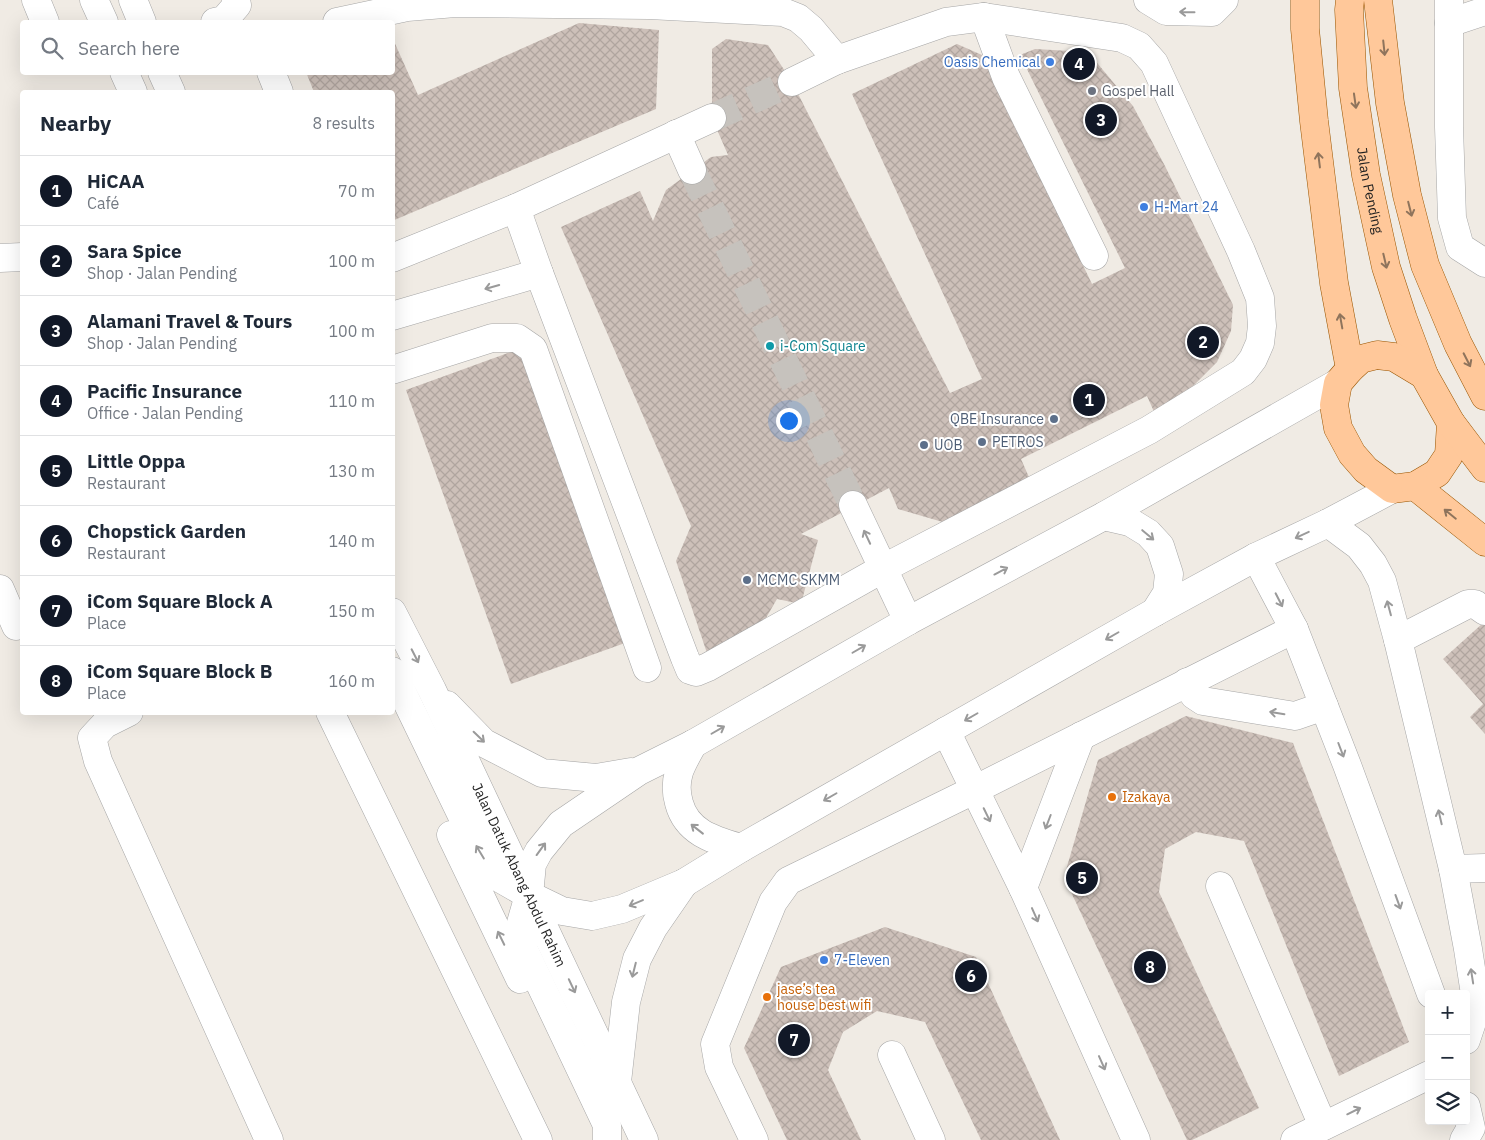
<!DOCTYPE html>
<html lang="en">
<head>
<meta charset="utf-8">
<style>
  :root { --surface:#fff; --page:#f2f2f3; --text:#1f2937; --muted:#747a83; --line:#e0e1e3; --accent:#111827 }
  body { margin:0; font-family:"IBM Plex Sans",sans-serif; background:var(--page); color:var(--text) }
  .controls { position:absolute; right:15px; bottom:15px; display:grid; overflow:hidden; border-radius:5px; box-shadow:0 5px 20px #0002 }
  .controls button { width:45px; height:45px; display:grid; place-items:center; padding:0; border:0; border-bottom:1px solid var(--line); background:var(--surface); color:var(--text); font:25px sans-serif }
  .you { position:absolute; left:788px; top:420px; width:18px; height:18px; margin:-12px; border:4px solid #fff; border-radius:50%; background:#1a73e8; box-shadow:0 0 0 8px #1a73e833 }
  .badge { display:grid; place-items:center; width:32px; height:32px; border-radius:50%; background:var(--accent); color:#fff; font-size:16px; font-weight:700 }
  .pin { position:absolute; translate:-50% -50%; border:2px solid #fff; box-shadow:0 1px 5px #0006 }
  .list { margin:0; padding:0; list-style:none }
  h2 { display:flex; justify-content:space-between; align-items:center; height:65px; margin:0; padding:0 20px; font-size:21px }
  h2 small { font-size:16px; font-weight:400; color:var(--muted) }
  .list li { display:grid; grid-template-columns:32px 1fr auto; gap:15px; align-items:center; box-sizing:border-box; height:70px; padding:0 20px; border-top:1px solid var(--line) }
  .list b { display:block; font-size:19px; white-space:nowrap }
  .list p { margin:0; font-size:16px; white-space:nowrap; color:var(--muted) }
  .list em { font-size:16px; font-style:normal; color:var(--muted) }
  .icon { flex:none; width:28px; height:28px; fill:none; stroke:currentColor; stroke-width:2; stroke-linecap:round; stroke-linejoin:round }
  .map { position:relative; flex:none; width:1485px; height:1140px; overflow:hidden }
  .search { position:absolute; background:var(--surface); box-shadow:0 5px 20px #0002; left:20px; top:20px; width:375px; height:55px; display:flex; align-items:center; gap:12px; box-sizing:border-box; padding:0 18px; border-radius:5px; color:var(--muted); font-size:19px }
  .panel { position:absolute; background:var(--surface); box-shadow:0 5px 20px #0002; left:20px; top:90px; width:375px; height:625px; border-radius:5px }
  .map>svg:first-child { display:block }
</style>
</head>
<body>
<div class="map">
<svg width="1485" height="1140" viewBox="0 0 1485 1140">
  <defs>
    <pattern id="building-cross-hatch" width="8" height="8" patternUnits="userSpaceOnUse" patternTransform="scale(1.25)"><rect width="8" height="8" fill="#cdc0b9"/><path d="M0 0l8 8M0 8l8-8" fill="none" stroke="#b0a59f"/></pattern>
  </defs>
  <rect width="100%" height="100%" fill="#f0ebe4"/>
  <g fill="url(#building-cross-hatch)">
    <path d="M579,23l80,7 -3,79 -264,112v-129h-78l-8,-20h86v-35l26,58z"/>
    <path d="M726,39l42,6 24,37 158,311 32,-14 -130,-285 105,-50 25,11 110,229 33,-16 -105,-213 15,-6 53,3 45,54 32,60 68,139 -2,26 -14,31 -37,37 -25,15 -8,-18 -126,63 11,25 -79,41 -55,-16 -9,-21 -88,46 17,6 -17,64 -24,-5 -21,36 -47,24 -33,-98 15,-35 -130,-299 79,-36 13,30 13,-31 45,-33 17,-2 -16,-37v-69z"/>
    <path d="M519,349l106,294 -114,41 -105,-294z"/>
    <path d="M1483,623l2,2v109l-15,-17 13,-13 -40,-45z"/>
    <path d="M1186,716l107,27 116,299 -70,34 -95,-235 -48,-9 -31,17 -6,43 100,216 -67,32h-5l-123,-263 34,-117z"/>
    <path d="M885,927l91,30 84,183h-79l-56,-118 -48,-11 -34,21 -15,38 33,70h-74l-43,-92 37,-81z"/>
  </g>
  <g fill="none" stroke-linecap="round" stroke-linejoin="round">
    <g stroke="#c6c2bd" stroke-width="28" stroke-dasharray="28 14" stroke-linecap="butt">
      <path d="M712,118l80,-36"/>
      <path d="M692,170l161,335"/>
    </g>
    <defs>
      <g id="minor">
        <path d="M36,0l9,22"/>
        <path d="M94,0l10,22"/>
        <path d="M133,0l9,22"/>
        <path d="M1148,0l18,11 46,1 12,-12"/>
        <path d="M1449,0v127l3,91 8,29 25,16"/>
        <path d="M984,17l22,60 88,179"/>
        <path d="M215,22l9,-2 13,-15 -1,-5"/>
        <path d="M337,22l70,-15 48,-4 194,2 134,7 15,6 13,11 26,31"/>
        <path d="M1449,23l36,-12"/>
        <path d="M124,72l9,20"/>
        <path d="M162,72l9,20"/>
        <path d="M271,72l8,20"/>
        <path d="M676,134l16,36"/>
        <path d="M516,208l23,65 146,385 5,12 6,2 12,-5 174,-98 267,-139 94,-58 10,-13 7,-16 2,-17 -2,-28 -19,-47 -87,-188 -15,-17 -17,-8 -138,-21 -38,5 -109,38 -45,22"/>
        <path d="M0,258l22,-1"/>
        <path d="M392,258l124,-50 196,-90"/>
        <path d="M392,316l147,-43"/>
        <path d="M392,370l100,-32h25l16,11 114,319"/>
        <path d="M853,505l55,116"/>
        <path d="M1104,516l26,6 18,11 12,13 9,28 -2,19 -12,19"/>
        <path d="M1328,523l31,23 14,18 9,17 16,59 55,229 15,80 9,58 -11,33"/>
        <path d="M1256,557l38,72 53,136 84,229"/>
        <path d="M0,589l16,37"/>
        <path id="s1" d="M392,612l40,78 212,450"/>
        <path d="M1398,640l70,-36h7l10,7"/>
        <path d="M392,671l87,180 17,25 33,19 33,16 30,5 30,-7 62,-26 57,-35 414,-236 101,-55 72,-34 64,-34"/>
        <path d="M1187,682l7,13 9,6 92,15 29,-10"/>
        <path d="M447,705l37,38 58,30 54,5 35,-6"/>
        <path d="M129,712l-24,12 -13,14 6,23 171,379"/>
        <path d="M330,712l208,428"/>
        <path d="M946,731l77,157 113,252"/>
        <path d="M693,744c-5,9 -11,19 -14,28 -3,10 -3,21 0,31 8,30 35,37 62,45"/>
        <path d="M451,835l69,144"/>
        <path d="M1453,869l32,-1"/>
        <path d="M1220,886l103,240"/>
        <path d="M1023,888l58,-152"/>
        <path d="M892,1055l39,85"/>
        <path d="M617,1082l9,-80 11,-43 16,-31 31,-45"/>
        <path d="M607,1140v-15l-83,-175 -3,-27 8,-28 3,-31 7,-13 22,-27 78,-53 54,-27 215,-123 196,-105 234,-133"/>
        <path d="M754,1140l-35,-73 -4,-23 58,-142 15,-21 186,-91 320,-161"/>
        <path d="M1295,1140l134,-65"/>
        <path d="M1464,1140l7,-12 -5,-22"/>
      </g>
      <g id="major">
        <path d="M1305,0v29l9,92 20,162 16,86"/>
        <path id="s2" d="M1350,0l-1,10 4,78 13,87 20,92 17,52 21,56"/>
        <path d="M1378,0l12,103 17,92 18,70 33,79 27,52"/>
        <path d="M1377,355l17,2 30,18 27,48 -2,32 -12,18 -22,13 -23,3 -26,-19 -14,-16 -14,-26 -4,-23 4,-22 12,-14 11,-10z"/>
        <path d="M1451,423l34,45"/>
        <path d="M1415,486l70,56"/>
      </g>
    </defs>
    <use href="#minor" stroke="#a6a6a6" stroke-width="29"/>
    <use href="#major" stroke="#950" stroke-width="29"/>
    <use href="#minor" stroke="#fff" stroke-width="28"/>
    <use href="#major" stroke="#ffc89a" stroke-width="28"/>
  </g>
  <defs><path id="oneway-shaft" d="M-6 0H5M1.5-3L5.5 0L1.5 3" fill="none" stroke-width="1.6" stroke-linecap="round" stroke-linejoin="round" transform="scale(1.25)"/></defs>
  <g stroke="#9a9a9a">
    <use href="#oneway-shaft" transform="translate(1187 12) rotate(-179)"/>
    <use href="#oneway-shaft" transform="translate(492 287) rotate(164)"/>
    <use href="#oneway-shaft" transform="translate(1148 535) rotate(40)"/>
    <use href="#oneway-shaft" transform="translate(1302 535) rotate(155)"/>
    <use href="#oneway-shaft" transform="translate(867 537) rotate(-115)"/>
    <use href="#oneway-shaft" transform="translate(1001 571) rotate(-28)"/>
    <use href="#oneway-shaft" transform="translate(1279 600) rotate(63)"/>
    <use href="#oneway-shaft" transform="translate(1389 608) rotate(-105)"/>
    <use href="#oneway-shaft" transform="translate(1112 636) rotate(150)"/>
    <use href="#oneway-shaft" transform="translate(859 649) rotate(-30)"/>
    <use href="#oneway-shaft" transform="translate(415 656) rotate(63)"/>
    <use href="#oneway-shaft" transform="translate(1277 713) rotate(-171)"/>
    <use href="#oneway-shaft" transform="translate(971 717) rotate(150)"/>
    <use href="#oneway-shaft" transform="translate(718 730) rotate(-30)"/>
    <use href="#oneway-shaft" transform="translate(479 737) rotate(44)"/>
    <use href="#oneway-shaft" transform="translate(1341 750) rotate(69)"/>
    <use href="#oneway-shaft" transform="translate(830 797) rotate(150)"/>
    <use href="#oneway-shaft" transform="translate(987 815) rotate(64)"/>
    <use href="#oneway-shaft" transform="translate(1440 817) rotate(-103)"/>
    <use href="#oneway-shaft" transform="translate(1048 822) rotate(111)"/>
    <use href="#oneway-shaft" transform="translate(697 829) rotate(-142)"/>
    <use href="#oneway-shaft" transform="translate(541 849) rotate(-54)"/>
    <use href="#oneway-shaft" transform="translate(480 852) rotate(-121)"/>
    <use href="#oneway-shaft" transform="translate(1398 902) rotate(70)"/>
    <use href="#oneway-shaft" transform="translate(636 903) rotate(157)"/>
    <use href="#oneway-shaft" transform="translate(1035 915) rotate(66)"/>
    <use href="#oneway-shaft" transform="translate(501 938) rotate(-116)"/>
    <use href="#oneway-shaft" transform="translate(634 970) rotate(104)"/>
    <use href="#oneway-shaft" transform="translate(1472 976) rotate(-99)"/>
    <use href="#oneway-shaft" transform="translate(572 986) rotate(65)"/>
    <use href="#oneway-shaft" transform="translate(1102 1063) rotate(66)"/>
    <use href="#oneway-shaft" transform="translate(1354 1111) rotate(-26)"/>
  </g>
  <g stroke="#8f745c">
    <use href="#oneway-shaft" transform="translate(1384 48) rotate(84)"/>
    <use href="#oneway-shaft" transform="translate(1355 101) rotate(82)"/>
    <use href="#oneway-shaft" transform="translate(1319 160) rotate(-97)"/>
    <use href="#oneway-shaft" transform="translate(1410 209) rotate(76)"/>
    <use href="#oneway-shaft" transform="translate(1385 261) rotate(77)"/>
    <use href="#oneway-shaft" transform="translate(1341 321) rotate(-100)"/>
    <use href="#oneway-shaft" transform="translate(1467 360) rotate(63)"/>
    <use href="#oneway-shaft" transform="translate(1450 514) rotate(-141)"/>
  </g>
  <g fill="#3f7fe0" stroke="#fff" stroke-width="2">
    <circle cx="1050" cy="62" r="5"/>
    <circle cx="1144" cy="207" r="5"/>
    <circle cx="824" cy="960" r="5"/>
  </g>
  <circle fill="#6b7280" stroke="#fff" stroke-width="2" cx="1092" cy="91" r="5"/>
  <circle fill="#0f9aa8" stroke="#fff" stroke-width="2" cx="770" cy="346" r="5"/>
  <g fill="#5c6f8a" stroke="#fff" stroke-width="2">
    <circle cx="1054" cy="419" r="5"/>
    <circle cx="982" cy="442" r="5"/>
    <circle cx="924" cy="445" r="5"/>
    <circle cx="747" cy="580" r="5"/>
  </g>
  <g fill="#e8710a" stroke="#fff" stroke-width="2">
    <circle cx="1112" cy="797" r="5"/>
    <circle cx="767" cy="997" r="5"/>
  </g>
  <g text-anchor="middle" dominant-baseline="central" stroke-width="4" stroke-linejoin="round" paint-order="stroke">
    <g font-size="14" fill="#366cbe" stroke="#fff" text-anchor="start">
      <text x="1040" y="62" text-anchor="end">Oasis Chemical</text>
      <text x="1154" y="207">H-Mart 24</text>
      <text x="834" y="960">7-Eleven</text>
    </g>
    <g font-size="14" fill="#5b616d" stroke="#fff" text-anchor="start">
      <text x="1102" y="91">Gospel Hall</text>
    </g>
    <g font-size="14" fill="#1f1f1f" stroke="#fff">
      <text stroke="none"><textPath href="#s2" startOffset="192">Jalan Pending</textPath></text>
      <text stroke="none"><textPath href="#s1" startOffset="292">Jalan Datuk Abang Abdul Rahim</textPath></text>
    </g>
    <g font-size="14" fill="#0d838f" stroke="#fff" text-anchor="start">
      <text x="780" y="346">i-Com Square</text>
    </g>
    <g font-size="14" fill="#4e5e75" stroke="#fff" text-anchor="start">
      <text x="1044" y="419" text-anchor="end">QBE Insurance</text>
      <text x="992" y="442">PETROS</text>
      <text x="934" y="445">UOB</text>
      <text x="757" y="580">MCMC SKMM</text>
    </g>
    <g font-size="14" fill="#c56008" stroke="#fff" text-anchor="start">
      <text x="1122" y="797">Izakaya</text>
      <text x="777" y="989">jase’s tea<tspan x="777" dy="16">house best wifi</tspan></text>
    </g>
  </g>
</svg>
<div class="controls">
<button>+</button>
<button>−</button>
<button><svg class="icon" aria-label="layers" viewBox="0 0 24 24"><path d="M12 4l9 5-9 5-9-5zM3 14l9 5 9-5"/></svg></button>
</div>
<div class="you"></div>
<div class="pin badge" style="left:1089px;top:400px">1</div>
<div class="pin badge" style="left:1203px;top:342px">2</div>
<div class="pin badge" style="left:1101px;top:120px">3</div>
<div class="pin badge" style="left:1079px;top:64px">4</div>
<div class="pin badge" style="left:1082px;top:878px">5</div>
<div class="pin badge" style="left:971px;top:976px">6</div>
<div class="pin badge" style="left:794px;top:1040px">7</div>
<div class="pin badge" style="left:1150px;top:967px">8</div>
<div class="search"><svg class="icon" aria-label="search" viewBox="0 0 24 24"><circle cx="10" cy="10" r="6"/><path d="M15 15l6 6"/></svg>Search here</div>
<section class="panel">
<h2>Nearby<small>8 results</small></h2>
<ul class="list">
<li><span class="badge">1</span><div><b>HiCAA</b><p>Café</p></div><em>70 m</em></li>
<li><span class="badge">2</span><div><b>Sara Spice</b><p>Shop · Jalan Pending</p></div><em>100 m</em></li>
<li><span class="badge">3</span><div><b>Alamani Travel &amp; Tours</b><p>Shop · Jalan Pending</p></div><em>100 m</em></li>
<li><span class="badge">4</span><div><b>Pacific Insurance</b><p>Office · Jalan Pending</p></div><em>110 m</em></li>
<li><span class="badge">5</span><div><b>Little Oppa</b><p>Restaurant</p></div><em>130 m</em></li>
<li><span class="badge">6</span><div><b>Chopstick Garden</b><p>Restaurant</p></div><em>140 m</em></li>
<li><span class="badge">7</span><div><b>iCom Square Block A</b><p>Place</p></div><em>150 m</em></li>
<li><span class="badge">8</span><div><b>iCom Square Block B</b><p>Place</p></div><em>160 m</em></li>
</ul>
</section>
</div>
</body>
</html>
